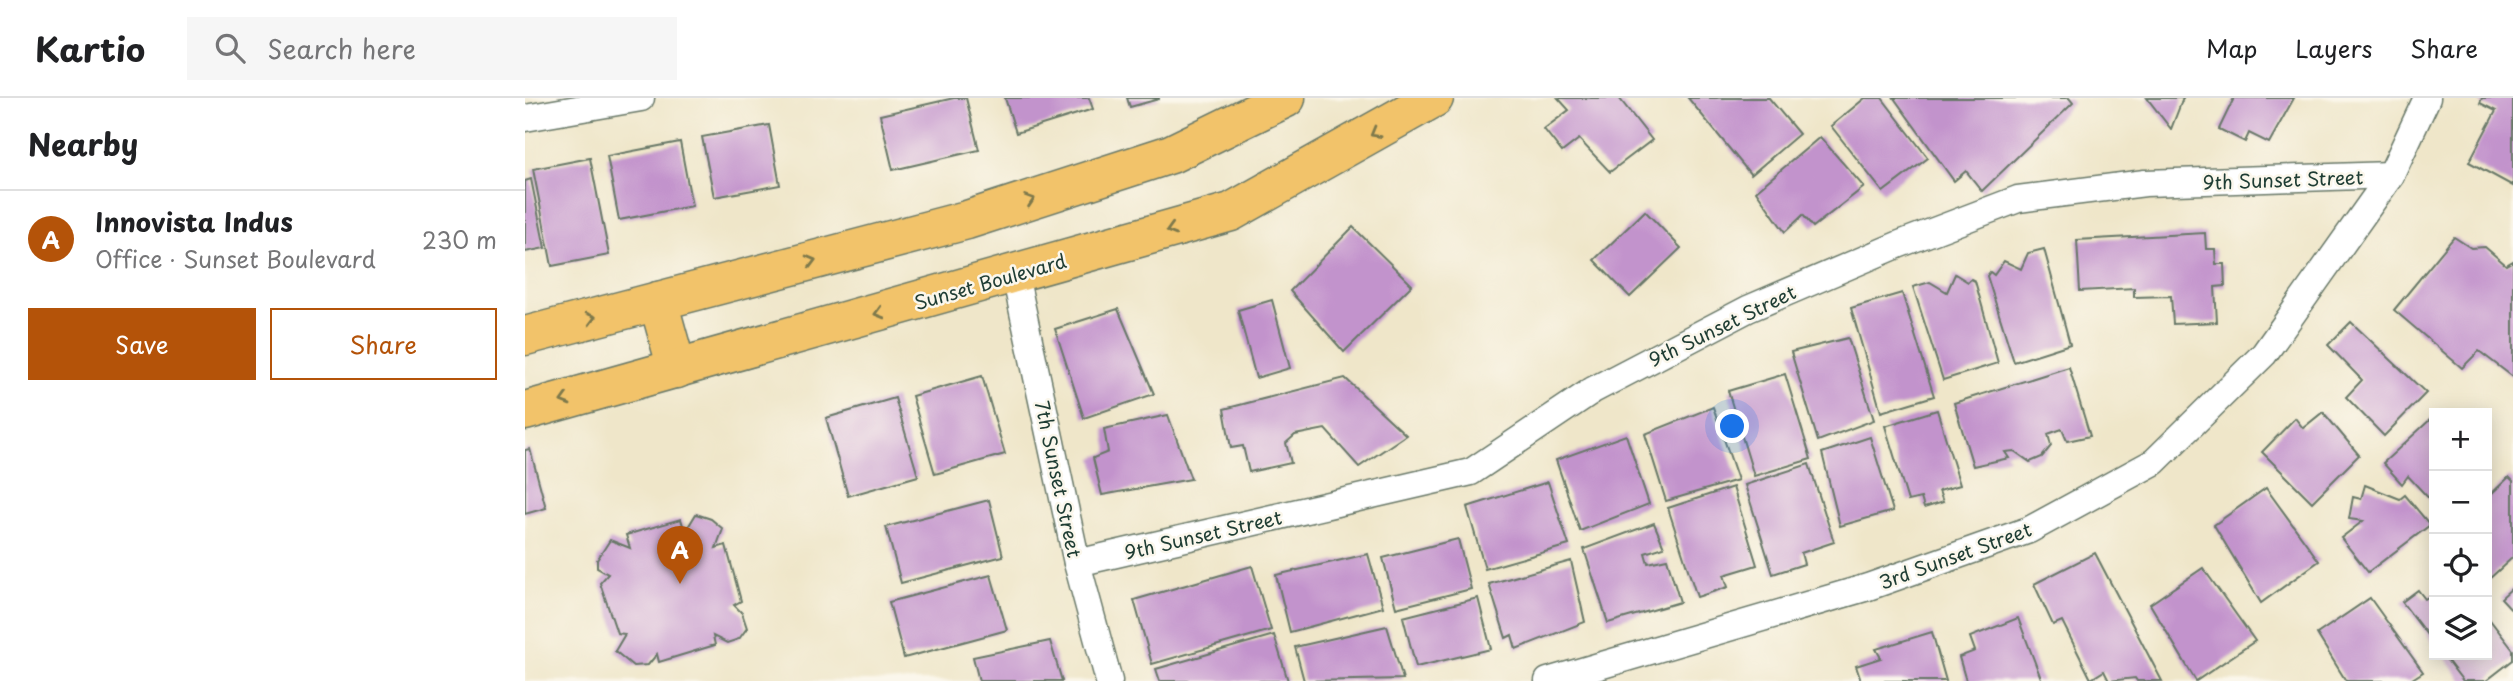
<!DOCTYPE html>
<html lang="en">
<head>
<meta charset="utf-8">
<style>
  :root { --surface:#fff; --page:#f6f6f6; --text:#202124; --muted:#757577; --line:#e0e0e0; --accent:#b45309 }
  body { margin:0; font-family:"Playpen Sans",sans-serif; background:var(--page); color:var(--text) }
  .controls { position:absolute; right:21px; bottom:21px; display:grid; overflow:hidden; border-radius:0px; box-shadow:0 4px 18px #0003 }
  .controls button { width:63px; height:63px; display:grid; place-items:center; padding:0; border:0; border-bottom:2px solid var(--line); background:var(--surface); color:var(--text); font:35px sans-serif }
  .you { position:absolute; left:1208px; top:329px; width:24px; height:24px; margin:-18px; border:5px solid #fff; border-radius:50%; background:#1a73e8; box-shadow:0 0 0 10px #1a73e833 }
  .badge { display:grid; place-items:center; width:46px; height:46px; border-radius:50%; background:var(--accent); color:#fff; font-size:23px; font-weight:700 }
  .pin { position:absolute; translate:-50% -58px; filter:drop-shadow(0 2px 4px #0008) }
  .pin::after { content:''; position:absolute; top:37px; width:24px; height:21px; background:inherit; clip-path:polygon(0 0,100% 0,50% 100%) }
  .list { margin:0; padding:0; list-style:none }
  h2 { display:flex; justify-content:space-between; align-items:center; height:91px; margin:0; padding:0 28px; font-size:30px }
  h2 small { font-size:23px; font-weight:400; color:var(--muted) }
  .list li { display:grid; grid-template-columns:46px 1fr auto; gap:21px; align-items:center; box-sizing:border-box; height:98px; padding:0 28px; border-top:2px solid var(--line) }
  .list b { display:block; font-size:26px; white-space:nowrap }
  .list p { margin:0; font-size:23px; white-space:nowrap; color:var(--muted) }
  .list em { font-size:23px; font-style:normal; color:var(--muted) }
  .actions { display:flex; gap:14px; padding:21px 28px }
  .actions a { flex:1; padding:16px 0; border:2px solid var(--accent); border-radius:0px; text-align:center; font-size:24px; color:var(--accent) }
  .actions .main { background:var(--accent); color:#fff }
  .icon { flex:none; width:38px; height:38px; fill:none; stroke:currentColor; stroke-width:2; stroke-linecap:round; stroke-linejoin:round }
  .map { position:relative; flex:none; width:1988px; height:583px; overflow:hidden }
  header { display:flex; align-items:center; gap:42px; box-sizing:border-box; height:98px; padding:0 35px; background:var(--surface); border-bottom:2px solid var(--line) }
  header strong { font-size:33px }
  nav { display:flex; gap:38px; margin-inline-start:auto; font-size:24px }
  .search { width:490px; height:63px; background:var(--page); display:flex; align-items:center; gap:18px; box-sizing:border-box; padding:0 24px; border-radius:0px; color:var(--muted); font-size:26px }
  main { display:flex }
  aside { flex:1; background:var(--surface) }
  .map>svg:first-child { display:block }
</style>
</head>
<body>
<header>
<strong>Kartio</strong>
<div class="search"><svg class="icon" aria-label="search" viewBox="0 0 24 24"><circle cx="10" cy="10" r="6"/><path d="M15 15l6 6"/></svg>Search here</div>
<nav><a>Map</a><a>Layers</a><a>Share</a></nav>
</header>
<main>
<aside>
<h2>Nearby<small></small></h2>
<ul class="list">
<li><span class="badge">A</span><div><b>Innovista Indus</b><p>Office · Sunset Boulevard</p></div><em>230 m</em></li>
</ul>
<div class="actions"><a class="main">Save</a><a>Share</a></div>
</aside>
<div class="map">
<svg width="1988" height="583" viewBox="0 0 1988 583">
  <rect width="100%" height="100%" fill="#fbf7ec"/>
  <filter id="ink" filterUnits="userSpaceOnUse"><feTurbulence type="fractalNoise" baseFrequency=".0143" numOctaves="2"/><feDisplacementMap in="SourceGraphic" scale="14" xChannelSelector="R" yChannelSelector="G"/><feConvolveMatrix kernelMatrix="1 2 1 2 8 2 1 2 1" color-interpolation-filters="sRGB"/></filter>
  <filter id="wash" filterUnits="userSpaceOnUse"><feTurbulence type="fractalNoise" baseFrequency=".00686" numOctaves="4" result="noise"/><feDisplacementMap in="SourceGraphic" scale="28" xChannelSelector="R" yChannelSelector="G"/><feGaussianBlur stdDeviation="1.57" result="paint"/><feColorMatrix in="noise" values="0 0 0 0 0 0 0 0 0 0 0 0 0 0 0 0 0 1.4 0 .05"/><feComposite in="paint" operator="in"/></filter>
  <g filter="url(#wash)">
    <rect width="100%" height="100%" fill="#efe6c9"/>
    <g id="blocks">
      <g fill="#c293cc">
        <path d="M429,0h12l13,52 -86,20 -13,-55z"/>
        <path d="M480,0h84l4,11 -77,24z"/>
        <path d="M602,0h32v1l-29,8z"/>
        <path d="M1033,0h61l33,42 -42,32 -31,-33 -17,13 -18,-23 25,-19z"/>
        <path d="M1163,0h81l30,36 -48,41z"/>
        <path d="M1340,0h17l46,60 -45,34 -52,-66z"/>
        <path d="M1369,0h175l4,5 -91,88 -16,-20 -12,10z"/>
        <path d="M1622,0h36l-12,31z"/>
        <path d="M1709,0h60l-25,45 -20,-10 -4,9 -26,-13z"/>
        <path d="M1957,0h31v88l-44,-24 27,-51 -16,-8z"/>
        <path d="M244,27l11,60 -66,12 -12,-60z"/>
        <path d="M1295,39l44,50 -51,40 -10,-12 -18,17 -29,-41z"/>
        <path d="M155,44l12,64 -73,14 -12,-64z"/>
        <path d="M65,60l19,97 -57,11 -19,-97z"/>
        <path d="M6,81l14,69 -20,4v-71z"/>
        <path d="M1120,113l36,37 -51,49 -36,-37z"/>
        <path d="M828,129l59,58 -68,67 -54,-61z"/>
        <path d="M1680,135l1,16h9l1,15h8l1,22 -10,1 2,35 -44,2 -2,-28 -37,1v-9l-54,3 -3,-51z"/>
        <path d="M1929,139l17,11 14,-1 21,18 7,-4v116l-34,-26 -17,17 -68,-58z"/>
        <path d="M1519,151l26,95 -56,18 -27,-86 3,-4 4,3 10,-14 17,8 7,-16z"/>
        <path d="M1430,176l13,8 3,-3 4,2 23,82 -55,17 -30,-93 17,-5 17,10z"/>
        <path d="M1377,195l32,103 -53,16 -30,-104z"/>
        <path d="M747,202l18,68 -34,10 -18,-68z"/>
        <path d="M593,211l36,85 -70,24 -29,-89z"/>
        <path d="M1826,224l75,71 -42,43 -38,-39 16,-17 -34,-35z"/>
        <path d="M1323,240l26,82 -56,21 -27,-89z"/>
        <path d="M1544,269l21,69 -23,5 -5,-12 -14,5 3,12 -9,11 -12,5 -16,-11 -9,1 4,6 -36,8 -19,-63z"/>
        <path d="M1260,276l26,85 -57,17 -26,-85z"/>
        <path d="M457,278l23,78 -70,20 -23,-78z"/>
        <path d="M820,280l61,57 -47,32 -34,-38 -30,6 -9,8 5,20 -42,9 -6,-26 -12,2 -7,-39z"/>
        <path d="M370,300l23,78 -70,20 -22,-78z"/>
        <path d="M1188,309l25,73 -72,21 -21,-67z"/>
        <path d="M1412,312l23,75 -21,6 4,11 -19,6 -3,-10 -13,3 -23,-75z"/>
        <path d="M1798,314l36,43 -47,47 -50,-50 33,-34 8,10z"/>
        <path d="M643,317l23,64 -89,16 -9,-37 15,-6 -4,-23z"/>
        <path d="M1909,318v88l-26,-28 -6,8 -19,-21z"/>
        <path d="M1101,337l23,69 -69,27 -24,-71z"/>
        <path d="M1345,339l23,74 -53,15 -18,-73z"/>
        <path d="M5,351l16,59 -21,6v-64z"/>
        <path d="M1284,366l25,78 -33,11 3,11 -31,10 -28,-89z"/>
        <path d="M1984,379l4,4v76l-26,24v-83z"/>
        <path d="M1023,384l21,63 -84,24 -18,-62z"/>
        <path d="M1840,387l35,14 5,-4 25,30 -62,47 -27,-34 22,-17 -14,-2 4,-22 8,2z"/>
        <path d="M1208,389l24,78 -33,10 4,12 -31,10 -29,-89z"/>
        <path d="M1741,390l53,73 -58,42 -47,-78z"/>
        <path d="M464,402l14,56 -102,27 -15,-56z"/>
        <path d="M171,416l15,5 12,10 -7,19 10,-3 15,56 -7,4 8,8 5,15 -8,11 -12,4 -14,-7 2,9 -56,17 -2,-8 -9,11 -15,1 -18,-15 10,-17 -8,-1 -17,-50 8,-9 -11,-6v-8l13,-20 20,8 -4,-13 55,-16 4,13z"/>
        <path d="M1129,425l10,24 -19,6 3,10 19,-4 13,43 -72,21 -24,-74z"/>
        <path d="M933,441l13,50 -75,19 -13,-50z"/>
        <path d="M1570,455l67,128h-25l-2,-3 -26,3 -5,-10 -13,8 -29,-58 -9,4 -19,-41z"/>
        <path d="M843,456l15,53 -93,25 -14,-57z"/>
        <path d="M1046,463l14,61 -69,27 -4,-14 -6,3 -17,-54z"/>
        <path d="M727,468l19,64 -119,34 -18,-64z"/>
        <path d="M1678,470l52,73 -59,40 -46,-77z"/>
        <path d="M466,477l16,55 -103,28 -15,-56z"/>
        <path d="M1988,489v24l-12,-13z"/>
        <path d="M1893,492l7,9 9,-6v51l-32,-42z"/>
        <path d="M953,500l13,51 -75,18 -13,-50z"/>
        <path d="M1845,500l53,74 -14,9h-63l-29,-47z"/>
        <path d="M1962,518l26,34v10l-27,21h-23l-20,-26h44z"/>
        <path d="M1493,520l24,63h-76l-7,-24 16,-6 -5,-14z"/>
        <path d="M862,528l16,53 -99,2 -9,-34z"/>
        <path d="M1407,534l14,49h-85l-5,-15 25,-8 -5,-9z"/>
        <path d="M749,537l14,46h-128l-4,-12z"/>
        <path d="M525,543l12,40h-83l-6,-24z"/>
      </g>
    </g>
  </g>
  <g filter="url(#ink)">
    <use href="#blocks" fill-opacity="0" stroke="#687868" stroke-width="2"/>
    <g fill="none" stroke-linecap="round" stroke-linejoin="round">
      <defs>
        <g id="street">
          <path d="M0,20l116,-20"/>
          <path d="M490,177l62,288 32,118"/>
          <path d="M552,465l394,-91 122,-82 155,-81 152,-65 118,-45 127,-16 246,-8"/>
          <path d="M1023,583l320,-94 161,-57 125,-68 110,-108 127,-179 36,-77"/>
        </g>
        <g id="primary">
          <path d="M133,203l19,68"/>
          <path d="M0,238l442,-116 204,-66 115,-56"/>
          <path d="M0,313l706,-199 203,-114"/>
        </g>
      </defs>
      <use href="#street" stroke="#687868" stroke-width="29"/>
      <use href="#primary" stroke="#687868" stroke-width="41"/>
      <use href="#street" stroke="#fff" stroke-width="26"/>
      <use href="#primary" stroke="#f2c36a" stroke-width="38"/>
    </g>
    <defs><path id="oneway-chevron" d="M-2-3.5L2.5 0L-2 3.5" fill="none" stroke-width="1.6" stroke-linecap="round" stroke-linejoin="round" transform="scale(1.75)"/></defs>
    <g stroke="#7e794c">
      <use href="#oneway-chevron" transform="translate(850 35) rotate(150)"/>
      <use href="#oneway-chevron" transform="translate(505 102) rotate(-18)"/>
      <use href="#oneway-chevron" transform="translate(646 132) rotate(164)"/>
      <use href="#oneway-chevron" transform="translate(286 163) rotate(-15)"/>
      <use href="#oneway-chevron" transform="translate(354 215) rotate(164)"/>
      <use href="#oneway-chevron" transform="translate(66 220) rotate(-15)"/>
      <use href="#oneway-chevron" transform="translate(40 302) rotate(164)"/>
    </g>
  </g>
  <g text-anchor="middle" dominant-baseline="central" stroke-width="5" stroke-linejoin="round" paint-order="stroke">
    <g font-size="19" fill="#1f3d34" stroke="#fbf7ec">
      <text transform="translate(1758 81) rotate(-2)">9th Sunset Street</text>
      <text transform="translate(465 183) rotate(-16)">Sunset Boulevard</text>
      <text transform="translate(1197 227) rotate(-26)">9th Sunset Street</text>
      <text transform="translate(534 381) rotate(78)">7th Sunset Street</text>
      <text transform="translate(678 436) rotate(-13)">9th Sunset Street</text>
      <text transform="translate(1430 457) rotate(-20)">3rd Sunset Street</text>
    </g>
  </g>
</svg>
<div class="controls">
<button>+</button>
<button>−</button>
<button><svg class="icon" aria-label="locate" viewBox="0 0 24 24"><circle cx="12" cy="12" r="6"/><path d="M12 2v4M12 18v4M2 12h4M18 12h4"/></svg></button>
<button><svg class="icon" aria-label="layers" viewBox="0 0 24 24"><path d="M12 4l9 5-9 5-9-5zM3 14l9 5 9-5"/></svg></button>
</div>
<div class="you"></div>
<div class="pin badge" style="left:155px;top:486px">A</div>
</div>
</main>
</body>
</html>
